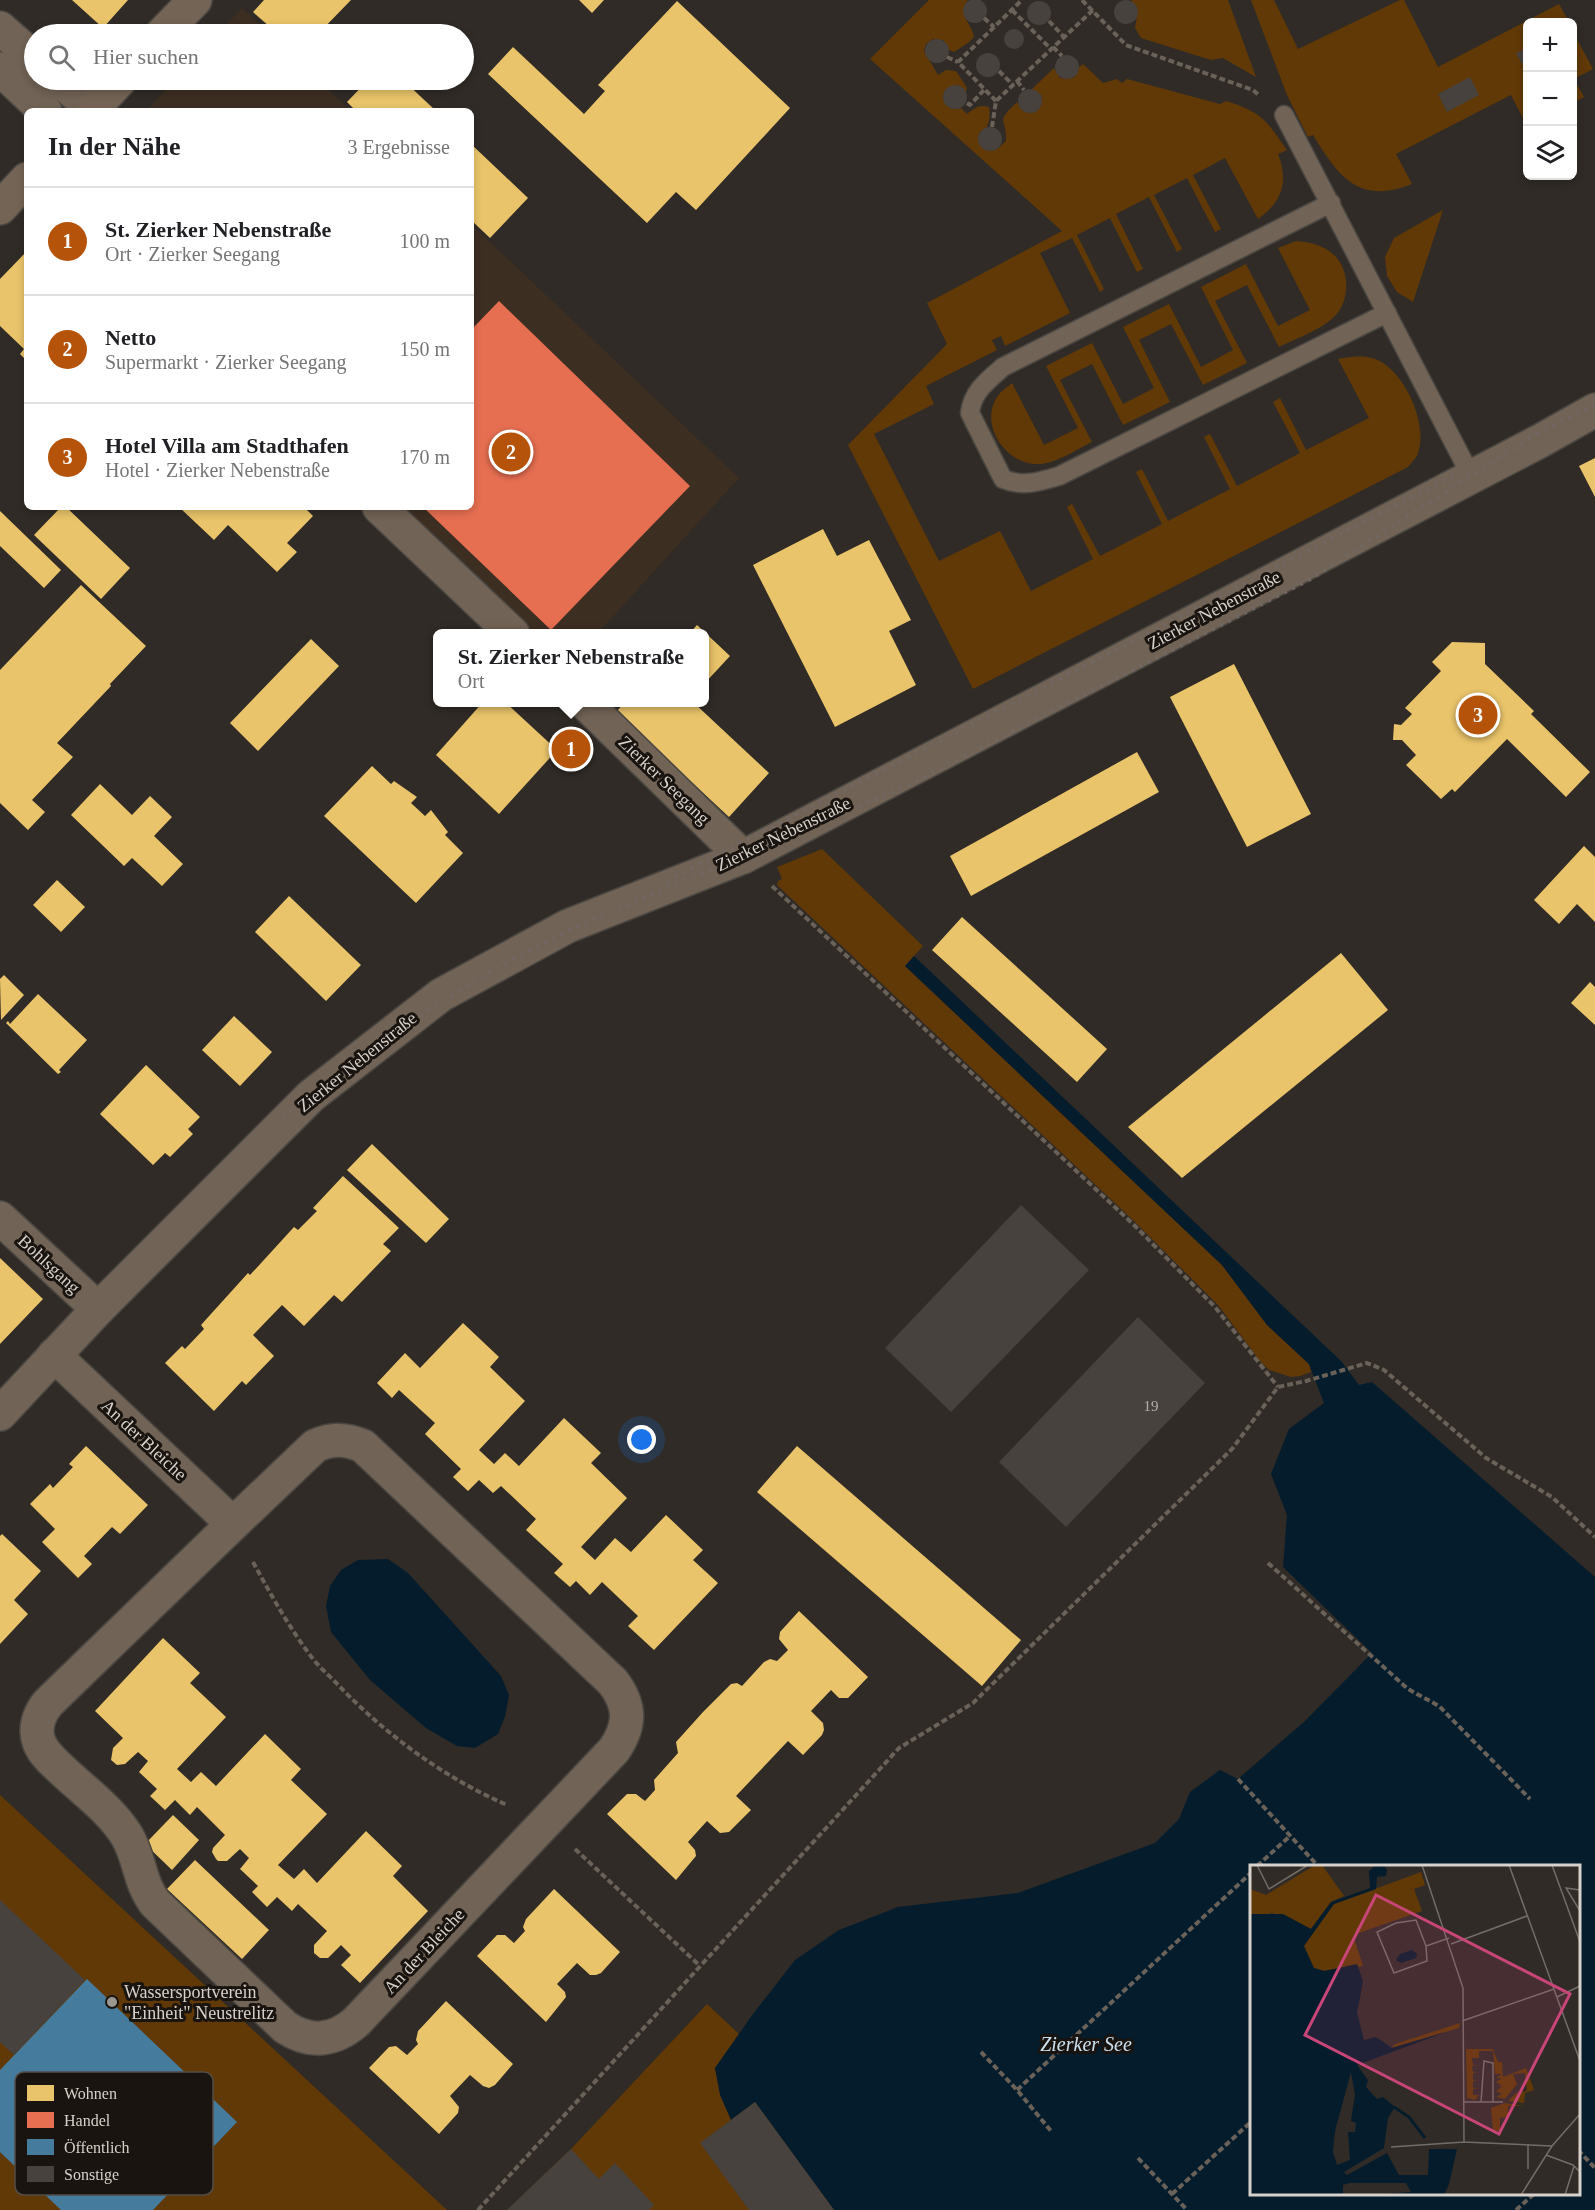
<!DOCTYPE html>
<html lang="de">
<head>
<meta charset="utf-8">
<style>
  :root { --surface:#fff; --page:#f2f2f2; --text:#202124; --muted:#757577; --line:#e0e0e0; --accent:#b45309 }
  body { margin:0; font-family:"Times New Roman",serif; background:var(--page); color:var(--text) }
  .controls { position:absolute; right:18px; top:18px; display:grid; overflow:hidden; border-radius:9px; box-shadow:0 3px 9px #0003 }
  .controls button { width:54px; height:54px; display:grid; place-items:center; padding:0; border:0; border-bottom:2px solid var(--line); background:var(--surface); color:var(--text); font:30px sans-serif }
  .you { position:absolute; left:642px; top:1440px; width:21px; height:21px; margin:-15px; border:4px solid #fff; border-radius:50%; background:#1a73e8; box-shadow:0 0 0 9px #1a73e833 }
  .badge { display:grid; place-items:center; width:39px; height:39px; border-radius:50%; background:var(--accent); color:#fff; font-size:20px; font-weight:700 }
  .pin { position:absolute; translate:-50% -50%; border:3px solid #fff; box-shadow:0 2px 6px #0006 }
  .popup { position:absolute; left:433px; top:629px; width:276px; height:78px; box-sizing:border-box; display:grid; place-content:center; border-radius:9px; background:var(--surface); filter:drop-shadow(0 2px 4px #0005); font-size:20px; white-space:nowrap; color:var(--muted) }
  .popup b { font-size:22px; color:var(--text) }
  .popup::after { content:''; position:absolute; left:50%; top:100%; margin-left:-12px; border:12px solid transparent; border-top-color:var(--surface) }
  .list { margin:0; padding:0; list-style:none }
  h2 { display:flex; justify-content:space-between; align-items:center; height:78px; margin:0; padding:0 24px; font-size:26px }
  h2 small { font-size:20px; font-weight:400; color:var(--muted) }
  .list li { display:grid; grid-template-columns:39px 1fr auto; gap:18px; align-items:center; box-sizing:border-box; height:108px; padding:0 24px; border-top:2px solid var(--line) }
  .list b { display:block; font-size:22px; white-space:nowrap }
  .list p { margin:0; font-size:20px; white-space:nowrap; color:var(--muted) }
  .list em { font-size:20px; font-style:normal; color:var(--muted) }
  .icon { flex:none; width:33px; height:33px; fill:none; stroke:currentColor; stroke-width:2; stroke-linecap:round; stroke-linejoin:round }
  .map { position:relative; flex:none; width:1595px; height:2210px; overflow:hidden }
  .search { position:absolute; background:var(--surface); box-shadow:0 3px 9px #0003; left:24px; top:24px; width:450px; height:66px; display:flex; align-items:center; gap:15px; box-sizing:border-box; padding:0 21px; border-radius:33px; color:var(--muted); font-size:22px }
  .panel { position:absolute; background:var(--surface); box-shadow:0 3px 9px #0003; left:24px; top:108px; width:450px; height:402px; border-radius:9px }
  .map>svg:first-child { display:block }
</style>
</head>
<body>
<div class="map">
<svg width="1595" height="2210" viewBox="0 0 1595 2210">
  <rect width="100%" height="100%" fill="#302b26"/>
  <g fill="#3d2e22">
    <path d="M242,8l28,26h-53z"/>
    <path d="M175,80h143l33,31h-205z"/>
    <path d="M471,224l268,254 -141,155h-65l-131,-126h69z"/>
  </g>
  <g fill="#613907">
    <path d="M929,0h39c-12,14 4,23 6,37l-6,6 -14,9 -5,-2 -6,-10 -10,-1 -7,5 -2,7 14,24 8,-5 10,1 11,17 -1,4 -8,-7 -11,4 -4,10c3,9 10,12 18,9l6,6c8,-6 12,-10 22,-7 1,4 1,15 -2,19 -1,3 -5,4 -7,6 -5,10 4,22 15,18 4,-2 7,-6 11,-9 1,-24 -12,-17 11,-39l7,10c12,3 20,-5 17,-17l-9,-6 22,-21 6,10 8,1 7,-2 4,-10 4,-3 20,19 14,-4 5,4 5,-4 93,25 6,-3c37,12 39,18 61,49l-9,4c11,28 4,48 -20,65l-33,-61 -32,17 28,54 -6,3 -28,-54 -33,17 28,54 -5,3 -28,-55 -33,17 27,55 -6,3 -27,-54 -33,17 27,54 -4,3 -28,-54 -32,15 30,60 -65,33 -4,-10 -9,4 5,10 -71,36 8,18 -60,30 65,127 61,-30 31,60 62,-32 -26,-52 5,-3 28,52 62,-32 -26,-52 6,-3 26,52 62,-32 -26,-52 6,-3 27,52 63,-33 -27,-51 7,-4 26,52 63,-32 -31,-59c16,-3 31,-5 45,4 25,16 46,65 34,93 -2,3 -6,7 -9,11l-435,222 -125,-244 99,-101 -20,-41 135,-72 -192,-172z"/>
    <path d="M1131,0h97l28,77 -33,-19 -12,2 -70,-22 -6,-10 3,-18z"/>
    <path d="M1251,0h23l24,49 102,-49h4l34,67 121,-63 10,18h-41l-1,104 -16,-31 -115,59 16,30c-54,21 -73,-7 -99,-49l-5,2 -21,-42z"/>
    <path d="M1572,30l21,39 -19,10 10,18 -11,6z"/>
    <path d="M1443,210l-30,92 -16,-10 -10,-16 -2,-19 9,-19z"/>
    <path d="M1296,241c15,1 27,4 38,14 16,15 16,44 2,60 -14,15 -39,23 -57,32l-32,-62 -32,16 32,62 -44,22 -32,-61 -32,16 31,62 -47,23 -31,-61 -32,16 32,62c-17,8 -37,23 -57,22 -32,-1 -59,-45 -34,-72 3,-3 8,-6 11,-9l32,62 34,-17 -32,-62 46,-23 31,61 31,-16 -31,-61 46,-23 32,63 32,-17 -32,-63 45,-23 32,62 32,-16 -32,-62z"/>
    <path d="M822,849l101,97 -18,20 317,299 45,60 42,39 2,8 -11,4 -9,1 -22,-7 -9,-9 -42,-56 -83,-83 -358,-337 1,-4 4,-2 -5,-12z"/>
    <path d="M0,1795l447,415h-447z"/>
    <path d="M707,2004l32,30 -24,34 16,51 24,-17 79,108h-327l64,-61z"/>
  </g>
  <g fill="#041c2c" fill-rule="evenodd">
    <path d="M914,956l427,405 18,24 13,-3 223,195v633h-761l-79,-108 -24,18 -11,-25 -5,-27 38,-54 42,-54 44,-30 59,-23 120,-14 137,-50 24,-24 11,-27 30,-22 18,9 67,-58 67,-68 -89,-86 4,-52 -16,-41 18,-45 35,-26 -15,-39 -42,-39 -45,-60 -317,-299zM1252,1866h326v328h-326z"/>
    <path d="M388,1559l20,14 93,103 8,19 -4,22 -7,17 -23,14 -18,-2 -31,-18 -56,-48 -39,-48 -5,-26 4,-20 11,-16 17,-10z"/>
  </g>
  <g fill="#e9c46a">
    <path d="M72,0h56l-25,28z"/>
    <path d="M264,0h87l-33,34h-40l-25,-22z"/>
    <path d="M579,0h25l-12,13z"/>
    <path d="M677,1l113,107 -94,102 -20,-18 -29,31 -159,-149 25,-27 71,67 21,-23 -7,-6z"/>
    <path d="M368,80h35l33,31h-80l-9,-9z"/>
    <path d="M471,144l57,54 -38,40 -19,-18z"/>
    <path d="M27,251v110l-7,-7 4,-5 -24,-23v-47z"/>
    <path d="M1595,458v39l-16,-31z"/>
    <path d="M61,507h5l64,61 -29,31 -67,-64z"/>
    <path d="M179,507h125l9,9 -26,27 10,9 -20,20 -49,-47 -14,15z"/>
    <path d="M0,511l61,59 -17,18 -44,-42z"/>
    <path d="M823,529l14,27 32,-16 42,80 -22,11 27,54 -81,42 -82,-162z"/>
    <path d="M81,585l65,61 -36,38 1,2 -54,57 16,14 -41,43 13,12 -17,18 -28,-27v-133z"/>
    <path d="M697,625l33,31 -26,28v-50h-15z"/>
    <path d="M311,639l28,27 -81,85 -28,-28z"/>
    <path d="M1452,642l33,1v21l49,47 -3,3 59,58 -24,25 -59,-58 -52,53 -3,-3 -11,10 -35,-34 10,-10 -14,-15h-9l1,-16 7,1 11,-11 -7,-6 36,-37 -9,-9z"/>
    <path d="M1234,664l77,150 -64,33 -77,-150z"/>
    <path d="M483,702h22l52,48 -58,64 -63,-59z"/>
    <path d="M625,702h68l76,71 -40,44 -113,-105z"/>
    <path d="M568,735l17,15 -12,13 -17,-15z"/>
    <path d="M1137,752l22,40 -188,104 -21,-40z"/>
    <path d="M372,766l19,18 3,-3 23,16 -6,6 14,13 6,-6 17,22 -3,3 18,18 -47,50 -92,-87z"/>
    <path d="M100,784l32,31 18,-19 22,21 -18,19 29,28 -21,22 -30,-28 -8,8 -53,-51z"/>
    <path d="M1584,846l11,11v65l-18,-18 -18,20 -25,-24z"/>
    <path d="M57,880l28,27 -24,25 -28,-27z"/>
    <path d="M289,896l72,69 -35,36 -71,-69z"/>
    <path d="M962,917l145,132 -30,33 -145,-132z"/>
    <path d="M1341,953l47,57 -206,168 -54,-51z"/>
    <path d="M4,975l20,20 -23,25 -1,-41z"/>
    <path d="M1590,982l5,5v38l-24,-22z"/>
    <path d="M38,994l49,46 -28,30 2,2 -3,2 -52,-51 2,-2 2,3z"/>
    <path d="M234,1016l38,36 -32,34 -38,-36z"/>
    <path d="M146,1065l54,52 -12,12 5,5 -23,23 -5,-4 -12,12 -53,-51z"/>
    <path d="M372,1144l77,75 -23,24 -79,-73z"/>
    <path d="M343,1176l56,52 -16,16 8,7 -49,51 -8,-7 -30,31 -22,-21 -29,30 21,21 -28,29 -4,-4 -28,30 -49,-48 17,-17 3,3 19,-20 -3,-4 47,-52 2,2 44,-48 4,3 19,-19 -4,-3z"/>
    <path d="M0,1258l43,41 -43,45z"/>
    <path d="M463,1323l36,34 -9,10 35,34 -46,49 15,14 11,-11 14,13 45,-48 37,35 -10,10 36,35 -46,49 14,13 20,-22 16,14 35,-37 37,35 -10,10 25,23 -64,67 -26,-24 10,-10 -36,-34 -12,13 -14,-14 -6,6 -16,-14 9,-9 -37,-34 10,-11 -35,-33 -8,7 -14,-13 -11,11 -15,-14 8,-8 -36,-35 10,-11 -36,-33 -7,8 -15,-15 28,-30 15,15z"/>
    <path d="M86,1446l62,59 -28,29 -8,-7 -28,29 8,8 -14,14 -36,-36 13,-13 -25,-25 20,-20 3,4 20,-21 -4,-3z"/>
    <path d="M797,1446l224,194 -39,46 -225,-194z"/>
    <path d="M2,1534l39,37 -27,29 14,14 -28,30v-108z"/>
    <path d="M799,1611l69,66 -20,21h-9l-8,-8 -20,21 12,12 1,7 -2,5 -19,20 -15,-14 -52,55 15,14 -22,22 -9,1 -13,-12 -19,21 7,8 1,6 -20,24 -69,-66 20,-20h9l9,7 10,-11 -1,-10 24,-27 -2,-11 27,-30 28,-28 6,-1 5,3 22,-24 6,-3 7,2 11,-11 -9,-11 1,-7z"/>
    <path d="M163,1638l37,35 -10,10 36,34 -49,52 14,13 10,-10 15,14 49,-52 36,35 -10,11 36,34 -49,51 16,14 10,-10 13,14 49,-52 36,35 -9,10 35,35 -68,72 -19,-18 10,-10 -10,-10 -13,13h-8l-6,-5v-8l13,-14 -29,-27 -6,7 -15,-14 -10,10 -15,-15 6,-6 -18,-17 9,-11 -9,-9 -13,12h-9l-2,-2 -4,-7 1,-4 12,-13 -28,-28 -7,8 -15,-15 -10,10 -15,-14 7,-7 -18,-17 9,-11 -10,-9 -13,12 -8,1 -6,-5 2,-12 10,-10 -28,-27z"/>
    <path d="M173,1815l26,25 -27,30 -27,-26z"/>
    <path d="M195,1860l74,70 -27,29 -75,-70z"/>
    <path d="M554,1889l66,63 -19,21 -5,2h-6l-13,-12 -20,21 8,8 1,5 -20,25 -69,-66 20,-21h8l9,8 11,-12 -2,-4 3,-8z"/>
    <path d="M446,2001l67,63 -18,21 -6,3 -6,-2 -13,-11 -20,21 9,11 -1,6 -19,21 -70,-66 20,-21 7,-1 11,9 11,-11 -2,-4 2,-9z"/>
  </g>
  <path fill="#e76f51" d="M499,301l191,185 -139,144 -128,-123h48v-177z"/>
  <path fill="#457b9d" d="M87,1979l150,143 -84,88h-92l-61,-58v-82z"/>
  <g fill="#47423d">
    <circle cx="975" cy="11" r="12"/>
    <circle cx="1126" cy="12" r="12"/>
    <circle cx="1039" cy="13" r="12"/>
    <circle cx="1014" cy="39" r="10"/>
    <circle cx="937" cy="51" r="12"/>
    <path d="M1528,48v27l-12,-22z"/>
    <circle cx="988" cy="65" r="12"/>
    <circle cx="1067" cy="67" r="12"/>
    <path d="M1470,77l9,18 -32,17 -9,-18z"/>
    <circle cx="955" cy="97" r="12"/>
    <circle cx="1030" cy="101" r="12"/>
    <circle cx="990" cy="139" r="12"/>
    <path d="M1021,1205l68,65 -138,142 -66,-64z"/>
    <path d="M1138,1317l67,66 -139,144 -67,-65z"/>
    <path d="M0,1900l85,80 -71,75 -14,-13z"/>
    <path d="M755,2102l79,108h-85l-49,-67z"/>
    <path d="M571,2149l28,30 16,-16 39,42 -5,5h-142z"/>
  </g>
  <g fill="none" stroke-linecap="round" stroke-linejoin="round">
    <defs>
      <g id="service">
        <path d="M1284,115l187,361"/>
        <path d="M1331,203l-328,164c-15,13 -31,25 -33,46l33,66c19,8 36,3 56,-3l328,-163"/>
      </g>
      <g id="minor">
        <path d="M0,28l34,30"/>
        <path d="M0,69l45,42"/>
        <path d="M59,80l34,29"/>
        <path d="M379,507l134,127"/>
        <path d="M584,702l159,155"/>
        <path d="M0,1218l98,91"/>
        <path d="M54,1355l179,169 82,-78c18,-8 31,-7 48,0l250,236c18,24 18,43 1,68l-258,272c-22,19 -46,22 -71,5l-130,-124c-16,-21 -15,-45 -28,-67 -16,-26 -44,-46 -65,-66 -9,-8 -19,-17 -23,-28 -5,-14 0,-28 9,-39l185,-179"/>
        <path d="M0,1414l98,-105 213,-213 130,-101 127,-69 175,-69 797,-416 55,-31"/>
      </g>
      <g id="secondary">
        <path d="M162,34l33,-34"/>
        <path d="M91,111l29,-31"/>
        <path d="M0,208l27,-29"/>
      </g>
    </defs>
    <use href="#service" stroke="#4a4641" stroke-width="21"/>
    <use href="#minor" stroke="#4a4641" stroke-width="36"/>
    <use href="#secondary" stroke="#4a4641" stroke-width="36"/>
    <g stroke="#6a6158" stroke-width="4" stroke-dasharray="6 3" stroke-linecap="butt">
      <path d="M1082,0l44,45 127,45 7,6"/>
      <path d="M1012,10l39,39"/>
      <path d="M984,18l10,9"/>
      <path d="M1049,21l15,16"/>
      <path d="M1053,47l9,9"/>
      <path d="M947,57l11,5"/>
      <path d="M999,71l14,14"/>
      <path d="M1017,81l7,9"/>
      <path d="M996,101l-38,-39 64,-62"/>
      <path d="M967,103l3,2 14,-15"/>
      <path d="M992,127l4,-26 97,-91"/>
      <path d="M772,886l362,339 81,82 63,80"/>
      <path d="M253,1562c18,33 37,67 60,97 9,11 20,20 29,30 47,48 103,89 165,116"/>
      <path d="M1268,1563l140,126 31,17 91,93"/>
      <path d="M1238,1779l80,87"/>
      <path d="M575,1849l124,116"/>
      <path d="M1257,1866l33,-30"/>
      <path d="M981,2052l36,38 34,41"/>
      <path d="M1017,2090l235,-218"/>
      <path d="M1578,2150l17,18"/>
      <path d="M1138,2158l49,52"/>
      <path d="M1172,2194l80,-73"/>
      <path d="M478,2210l421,-462 74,-45 259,-254 46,-62 28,-6 61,-18 17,7 102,88 66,39 43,40"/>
      <path d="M1516,2210l18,-16"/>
    </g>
    <use href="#service" stroke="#716355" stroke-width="18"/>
    <use href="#minor" stroke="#716355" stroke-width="33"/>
    <use href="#secondary" stroke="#746455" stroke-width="33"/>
    <g stroke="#716760" stroke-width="4.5" stroke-dasharray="3 6" stroke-linecap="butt">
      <path d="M1528,438l67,-34"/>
      <path d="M667,881l800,-412"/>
      <path d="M283,1118l79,-61 82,-57 65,-39 69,-35 332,-142 400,-205 226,-145"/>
    </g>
  </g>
  <circle fill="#9d9791" stroke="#19140f" stroke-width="2" cx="112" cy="2002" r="6"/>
  <g text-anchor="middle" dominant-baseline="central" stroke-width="6" stroke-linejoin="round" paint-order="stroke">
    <g font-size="15" fill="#b4ada8">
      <text x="1151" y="1406">19</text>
    </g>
    <g font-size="18" fill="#d8d1cb" stroke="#19140f">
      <text transform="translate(1214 610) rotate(-28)">Zierker Nebenstraße</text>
      <text transform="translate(664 780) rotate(44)">Zierker Seegang</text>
      <text transform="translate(783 834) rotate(-26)">Zierker Nebenstraße</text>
      <text transform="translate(357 1062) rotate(-39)">Zierker Nebenstraße</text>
      <text transform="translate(49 1264) rotate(43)">Bohlsgang</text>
      <text transform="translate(144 1440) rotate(43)">An der Bleiche</text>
      <text transform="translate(424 1951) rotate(-47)">An der Bleiche</text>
    </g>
    <g font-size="18" fill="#d8d1cb" stroke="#19140f" text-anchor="start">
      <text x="124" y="1992">Wassersportverein<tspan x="124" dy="21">"Einheit" Neustrelitz</tspan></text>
    </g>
    <g font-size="20" font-style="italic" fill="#cce1f0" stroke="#19140f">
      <text x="1086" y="2044">Zierker See</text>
    </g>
  </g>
  <g transform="translate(1250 1865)">
    <rect width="330" height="330" fill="#302b26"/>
    <path d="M65,0h7l22,31 -13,6 -20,27 -39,-16 -13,4 -9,-3v-25l16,6zM171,7l4,13 -11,4 8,22 -69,24 10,31 -39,5 -10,-3 -11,-22 31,-42zM210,158l-1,5 -68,20 4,-4zM216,184h27l5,13h4l1,15 23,-9 8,22 -9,3 -1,10 -16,-2 8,-8 11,-2 -2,-18 -12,1 4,10 -12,15 -9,-2 6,-3 -6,-3 6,-4h-6l6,-1 -6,-4 6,-4h-6l6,-4h-7l-2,-23h-14v7h-7l1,7h5l-6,1 1,6 5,1h-5v7h5l-5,1v7l5,1h-5v6h6l-4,5 -8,-2zM255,238l19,3h-16v11l-8,1v13h-7l-2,-23z" fill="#613907"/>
    <path d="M126,0h8l3,5 -1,6 -9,1 -1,12 -42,15 -30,42 10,22 10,3 33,-7 6,17 -6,32 7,27 12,-3 16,11 54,-16 -89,33 11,15 -2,7 11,12 6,-2 12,10 -7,11 -4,30 -40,24 3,3 40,-22 12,22h29l1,-26h28l-8,35 -5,11h-72l39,-3 -5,-9h-57l-6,2v10h-93v-281h33l28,15 20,-27 39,-14 -1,-17zM101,207l4,23 -4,26 5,2 -1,9h-7l2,28 -13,5 -4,-13 2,-21zM162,85l5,4 -1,4 -15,5 -5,-3 4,-6z" fill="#041c2c" fill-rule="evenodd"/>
    <path fill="none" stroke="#041c2c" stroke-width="3" d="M144,242l15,10 16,21"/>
    <path fill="none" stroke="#736d68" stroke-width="1.5" d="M7,0l12,24 39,-24M172,0l41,123 1,154M259,0l71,196M302,0l28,77M330,25l-14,-2 14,23M201,79l76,-28M176,81l-10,-26 -20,3 -19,9 17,41 33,-12 -1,-15 23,-8M307,132l23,-11M212,156l92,-32M213,237h40M231,237l3,-41 9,2v39M278,279v25M141,282l73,-5 88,4M296,290l27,10 7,7M271,330l31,-49 28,-32M315,330l9,-29"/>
    <path fill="#c84677" fill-opacity="0.15" stroke="#c84677" stroke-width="3" d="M126,30l194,99 -71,140 -194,-99z"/>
    <rect width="330" height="330" fill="none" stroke="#d8d1cb" stroke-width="3"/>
  </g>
  <rect x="15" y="2072" width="198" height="123" rx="9" fill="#19140f" stroke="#524d47" stroke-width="1.5"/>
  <rect x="27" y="2085" width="27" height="16" fill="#e9c46a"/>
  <rect x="27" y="2112" width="27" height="16" fill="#e76f51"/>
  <rect x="27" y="2139" width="27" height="16" fill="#457b9d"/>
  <rect x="27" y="2166" width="27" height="16" fill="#47423d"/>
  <g font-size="16" fill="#d8d1cb">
    <text x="64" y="2099">Wohnen</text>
    <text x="64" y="2126">Handel</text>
    <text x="64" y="2153">Öffentlich</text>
    <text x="64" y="2180">Sonstige</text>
  </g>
</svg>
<div class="controls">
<button>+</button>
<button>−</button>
<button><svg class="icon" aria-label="layers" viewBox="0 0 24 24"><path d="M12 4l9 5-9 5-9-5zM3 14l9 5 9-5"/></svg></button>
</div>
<div class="you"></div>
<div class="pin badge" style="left:571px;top:749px">1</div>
<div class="popup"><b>St. Zierker Nebenstraße</b>Ort</div>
<div class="pin badge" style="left:511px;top:452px">2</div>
<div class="pin badge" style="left:1478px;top:715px">3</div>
<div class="search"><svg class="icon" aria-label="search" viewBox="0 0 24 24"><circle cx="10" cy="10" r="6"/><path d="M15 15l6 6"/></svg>Hier suchen</div>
<section class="panel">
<h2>In der Nähe<small>3 Ergebnisse</small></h2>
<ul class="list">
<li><span class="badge">1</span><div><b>St. Zierker Nebenstraße</b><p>Ort · Zierker Seegang</p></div><em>100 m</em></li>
<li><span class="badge">2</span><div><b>Netto</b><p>Supermarkt · Zierker Seegang</p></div><em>150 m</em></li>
<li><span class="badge">3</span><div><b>Hotel Villa am Stadthafen</b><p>Hotel · Zierker Nebenstraße</p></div><em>170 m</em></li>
</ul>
</section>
</div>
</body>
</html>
